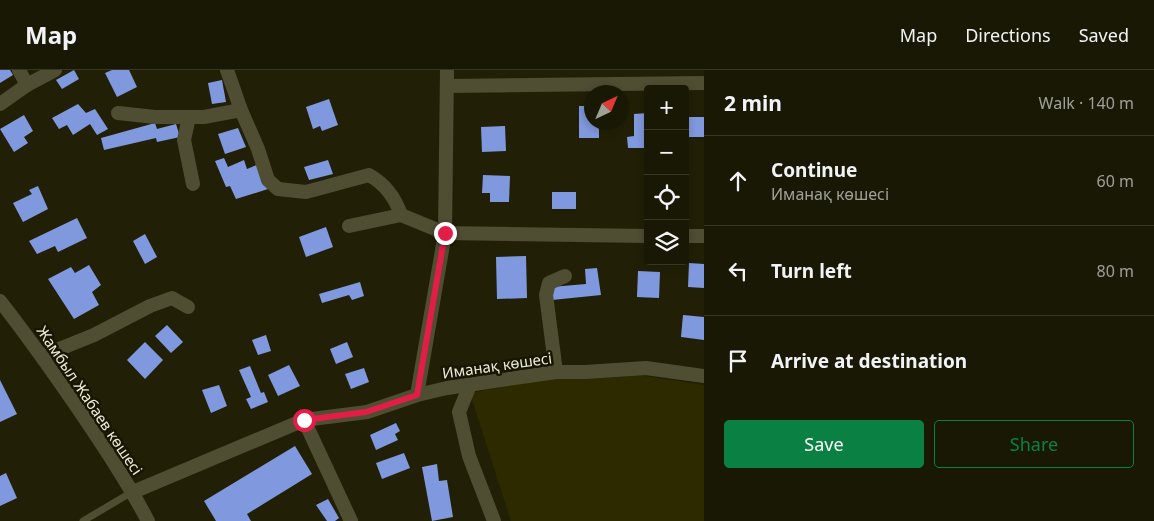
<!DOCTYPE html>
<html lang="en">
<head>
<meta charset="utf-8">
<style>
  :root { --surface:#191804; --page:#262513; --text:#f1f3f6; --muted:#9fa09a; --line:#373726; --accent:#0b8043 }
  body { margin:0; font-family:"Noto Sans",sans-serif; background:var(--page); color:var(--text) }
  .controls { position:absolute; right:15px; top:15px; display:grid; overflow:hidden; border-radius:5px; box-shadow:0 2px 8px #0003 }
  .controls button { width:45px; height:45px; display:grid; place-items:center; padding:0; border:0; border-bottom:1px solid var(--line); background:var(--surface); color:var(--text); font:25px sans-serif }
  .compass { position:absolute; left:584px; top:15px; width:45px; height:45px; border-radius:50%; background:var(--surface); box-shadow:0 2px 8px #0003; rotate:44deg }
  .stop { position:absolute; width:15px; height:15px; margin:-11px; border:4px solid #e11d48; border-radius:50%; background:#fff }
  .stop.end { background:#e11d48; border-color:#fff; box-shadow:0 1px 5px #0008 }
  .list { margin:0; padding:0; list-style:none }
  h2 { display:flex; justify-content:space-between; align-items:center; height:65px; margin:0; padding:0 20px; font-size:21px }
  h2 small { font-size:16px; font-weight:400; color:var(--muted) }
  .list li { display:grid; grid-template-columns:32px 1fr auto; gap:15px; align-items:center; box-sizing:border-box; height:90px; padding:0 20px; border-top:1px solid var(--line) }
  .list b { display:block; font-size:19px; white-space:nowrap }
  .list p { margin:0; font-size:16px; white-space:nowrap; color:var(--muted) }
  .list em { font-size:16px; font-style:normal; color:var(--muted) }
  .actions { display:flex; gap:10px; padding:15px 20px }
  .actions a { flex:1; padding:11px 0; border:1px solid var(--accent); border-radius:5px; text-align:center; font-size:18px; color:var(--accent) }
  .actions .main { background:var(--accent); color:#fff }
  .icon { flex:none; width:28px; height:28px; fill:none; stroke:currentColor; stroke-width:2; stroke-linecap:round; stroke-linejoin:round }
  .map { position:relative; flex:none; width:704px; height:451px; overflow:hidden }
  header { display:flex; align-items:center; gap:30px; box-sizing:border-box; height:70px; padding:0 25px; background:var(--surface); border-bottom:1px solid var(--line) }
  header strong { font-size:24px }
  nav { display:flex; gap:28px; margin-inline-start:auto; font-size:18px }
  main { display:flex }
  aside { flex:1; background:var(--surface) }
  .map>svg:first-child { display:block }
</style>
</head>
<body>
<header>
<strong>Map</strong>
<nav><a>Map</a><a>Directions</a><a>Saved</a></nav>
</header>
<main>
<div class="map">
<svg width="704" height="451" viewBox="0 0 704 451">
  <rect width="100%" height="100%" fill="#212006"/>
  <path fill="#2d2a00" d="M598,299l106,16v136h-193l-41,-128z"/>
  <g fill="#8099de">
    <path d="M0,0h10l3,5 -13,8z"/>
    <path d="M74,0l5,9 -17,10 -6,-9z"/>
    <path d="M112,0h17l8,17 -20,10 -12,-24z"/>
    <path d="M222,10l4,22 -14,2 -4,-21z"/>
    <path d="M329,29l9,26 -16,6 -2,-5 -7,3 -7,-22z"/>
    <path d="M78,34l8,9 9,-4 13,20 -11,6 -7,-11 -17,11 -6,-10 -8,4 -7,-11z"/>
    <path d="M579,36h13v16h7v16h-20z"/>
    <path d="M648,43v35h-20l-1,-11 7,-1v-22z"/>
    <path d="M24,45l9,16 -9,6 4,6 -14,9 -14,-23z"/>
    <rect x="685" y="47" width="19" height="20"/>
    <path d="M155,53l2,6 19,-5 4,13 -23,5 -1,-4 -52,12 -3,-12z"/>
    <path d="M505,56l1,25 -24,1 -1,-25z"/>
    <path d="M238,58l8,19 -21,7 -7,-20z"/>
    <path d="M224,88l4,9 16,-7 3,9 12,-5 9,25 -32,10 -6,-13 -4,1 -11,-26z"/>
    <path d="M328,90l5,14 -24,6 -5,-13z"/>
    <path d="M483,105l27,1 -1,26h-19v-9h-8z"/>
    <path d="M38,116l10,23 -25,13 -10,-19 19,-9 -3,-4z"/>
    <rect x="552" y="122" width="24" height="17"/>
    <path d="M77,148l10,20 -29,14 -3,-6 -18,8 -8,-13z"/>
    <path d="M326,157l7,20 -27,10 -7,-20z"/>
    <path d="M145,164l12,23 -12,7 -12,-23z"/>
    <path d="M526,186l1,42 -30,1 -1,-42z"/>
    <path d="M689,193l15,1v24l-16,-1z"/>
    <path d="M89,195l12,20 -9,7 7,13 -25,14 -26,-40 23,-12 4,6z"/>
    <path d="M597,198l4,27 -49,5 -1,-13 35,-3 -1,-15z"/>
    <path d="M638,201l22,1 -1,26 -22,-1z"/>
    <path d="M360,212l4,14 -12,4 -3,-5 -27,8 -3,-9z"/>
    <path d="M683,245l21,2v23l-23,-3z"/>
    <path d="M167,255l16,17 -12,11 -16,-17z"/>
    <path d="M266,265l5,16 -13,4 -6,-15z"/>
    <path d="M145,272l18,18 -18,19 -18,-19z"/>
    <path d="M347,272l6,15 -17,7 -6,-15z"/>
    <path d="M289,295l11,21 -22,10 -10,-21z"/>
    <path d="M250,296l11,27 3,-1 4,10 -17,7 -5,-10 5,-2 -12,-27z"/>
    <path d="M364,298l5,14 -18,7 -6,-15z"/>
    <path d="M0,310l17,34 -17,8z"/>
    <path d="M219,315l8,21 -16,7 -9,-23z"/>
    <path d="M396,353l4,8 -5,3 3,6 -22,10 -6,-15z"/>
    <path d="M295,376l17,28 -65,40 4,7h-35l-12,-20z"/>
    <path d="M404,383l6,15 -28,11 -6,-16z"/>
    <path d="M437,394l2,17 8,-1 6,37 -21,4 -10,-54z"/>
    <path d="M6,403l11,25 -17,8v-30z"/>
    <path d="M328,429l11,19 -4,3h-8l-11,-16z"/>
  </g>
  <g fill="none" stroke-linecap="round" stroke-linejoin="round">
    <path stroke="#4f4e33" stroke-width="7" d="M83,451l49,-29"/>
    <g stroke="#4f4e33" stroke-width="14">
      <path d="M19,0l8,15"/>
      <path d="M227,0l14,40 17,39 10,31 10,9 28,3 63,-17c16,9 26,22 32,40"/>
      <path d="M448,16l256,-3"/>
      <path d="M0,34l27,-19 28,-15"/>
      <path d="M118,43l37,4h49l37,-7"/>
      <path d="M189,47l-5,23 9,44"/>
      <path d="M349,156l52,-11 44,18 203,3"/>
      <path d="M685,166h19"/>
      <path d="M0,231c27,34 52,70 77,106 25,37 50,74 71,114"/>
      <path d="M42,286l52,-21 56,-29 22,-8 16,9"/>
      <path d="M556,302l-10,-77 3,-12 16,-7"/>
      <path d="M470,315l-11,27 10,44 25,65"/>
      <path d="M417,325l28,-162 2,-163"/>
      <path d="M304,350l47,101"/>
      <path d="M133,422l171,-72 63,-8 50,-17 30,-7 109,-16h29l61,-4 58,8"/>
    </g>
  </g>
  <g fill="none" stroke-linecap="round" stroke-linejoin="round">
    <path stroke="#e11d48" stroke-width="6" d="M304,350l62,-8 51,-17 28,-162"/>
  </g>
  <g text-anchor="middle" dominant-baseline="central" stroke-width="5" stroke-linejoin="round" paint-order="stroke">
    <g font-size="15" fill="#ebebdb" stroke="#181600">
      <text transform="translate(497 295) rotate(-8)">Иманақ көшесі</text>
      <text transform="translate(90 330) rotate(56)">Жамбыл Жабаев көшесі</text>
    </g>
  </g>
</svg>
<div class="controls">
<button>+</button>
<button>−</button>
<button><svg class="icon" aria-label="locate" viewBox="0 0 24 24"><circle cx="12" cy="12" r="6"/><path d="M12 2v4M12 18v4M2 12h4M18 12h4"/></svg></button>
<button><svg class="icon" aria-label="layers" viewBox="0 0 24 24"><path d="M12 4l9 5-9 5-9-5zM3 14l9 5 9-5"/></svg></button>
</div>
<svg class="compass" viewBox="-18 -18 36 36"><path d="M0-13l5 13h-10z" fill="#e53935"/><path d="M0 13l5-13h-10z" fill="#9fa09a"/></svg>
<div class="stop" style="left:304px;top:350px"></div>
<div class="stop end" style="left:445px;top:163px"></div>
</div>
<aside>
<h2>2 min<small>Walk · 140 m</small></h2>
<ul class="list">
<li><svg class="icon" aria-label="ahead" viewBox="0 0 24 24"><path d="M12 20V5M6 11l6-6 6 6"/></svg><div><b>Continue</b><p>Иманақ көшесі</p></div><em>60 m</em></li>
<li><svg class="icon" aria-label="left" viewBox="0 0 24 24"><path d="M17 20v-9H6M10 6l-5 5 5 5"/></svg><div><b>Turn left</b></div><em>80 m</em></li>
<li><svg class="icon" aria-label="arrive" viewBox="0 0 24 24"><path d="M6 21V4h12l-3 4 3 4H6"/></svg><div><b>Arrive at destination</b></div></li>
</ul>
<div class="actions"><a class="main">Save</a><a>Share</a></div>
</aside>
</main>
</body>
</html>
